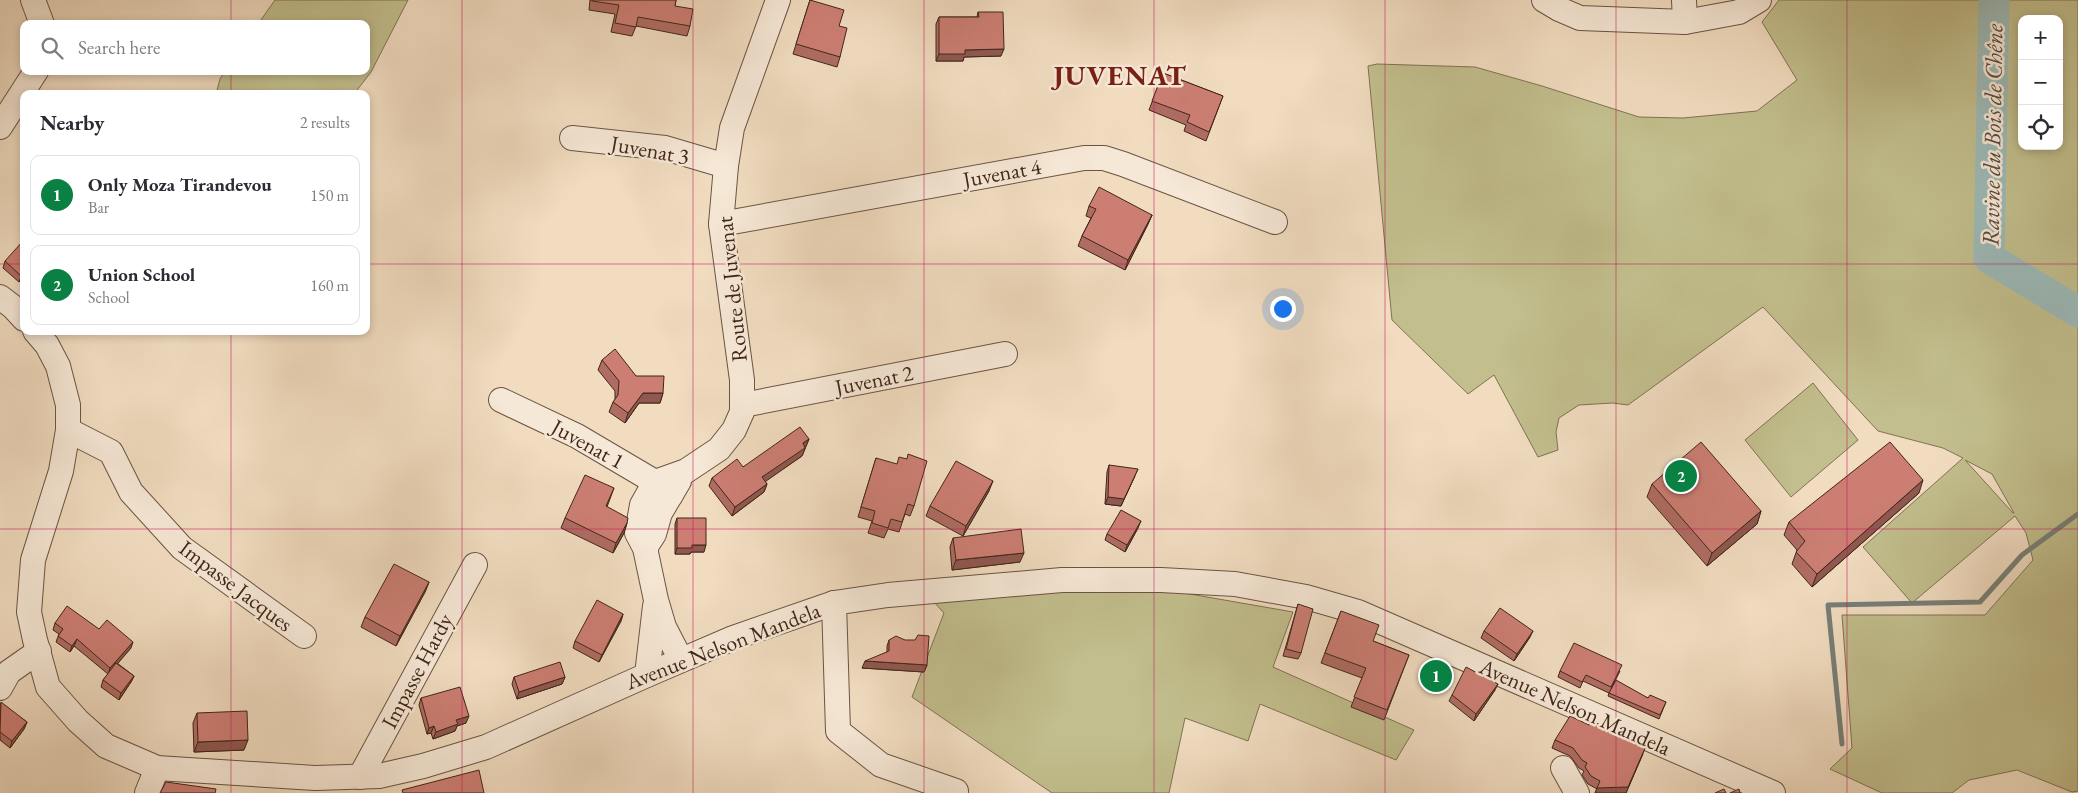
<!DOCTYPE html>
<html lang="en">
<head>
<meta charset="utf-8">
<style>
  :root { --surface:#fff; --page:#f2f2f3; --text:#2b2b33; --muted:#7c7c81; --line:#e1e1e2; --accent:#0b8043 }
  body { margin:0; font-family:"EB Garamond",serif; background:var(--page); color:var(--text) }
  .controls { position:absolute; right:15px; top:15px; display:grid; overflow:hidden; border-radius:10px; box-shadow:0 2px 8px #0003 }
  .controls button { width:45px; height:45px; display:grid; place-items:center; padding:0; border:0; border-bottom:1px solid var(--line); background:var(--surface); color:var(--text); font:25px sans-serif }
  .you { position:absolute; left:1282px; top:308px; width:18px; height:18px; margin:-12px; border:4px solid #fff; border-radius:50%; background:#1a73e8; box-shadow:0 0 0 8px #1a73e833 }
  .badge { display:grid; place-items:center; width:32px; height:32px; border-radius:50%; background:var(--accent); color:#fff; font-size:16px; font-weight:700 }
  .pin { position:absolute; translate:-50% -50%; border:2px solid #fff; box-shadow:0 1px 5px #0006 }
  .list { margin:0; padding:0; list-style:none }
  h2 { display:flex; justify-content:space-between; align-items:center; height:65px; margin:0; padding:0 20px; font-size:21px }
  h2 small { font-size:16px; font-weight:400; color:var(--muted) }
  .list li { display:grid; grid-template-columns:32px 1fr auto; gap:15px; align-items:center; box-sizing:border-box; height:80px; margin:0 10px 10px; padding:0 10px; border:1px solid var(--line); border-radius:10px }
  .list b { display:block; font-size:19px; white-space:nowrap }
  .list p { margin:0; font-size:16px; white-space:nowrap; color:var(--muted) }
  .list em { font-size:16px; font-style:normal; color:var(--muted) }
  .icon { flex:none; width:28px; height:28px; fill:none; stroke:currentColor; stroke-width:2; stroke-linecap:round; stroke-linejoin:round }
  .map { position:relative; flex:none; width:2078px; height:793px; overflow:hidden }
  .search { position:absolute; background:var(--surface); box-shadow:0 2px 8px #0003; left:20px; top:20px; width:350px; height:55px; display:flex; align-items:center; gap:12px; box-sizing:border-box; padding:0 18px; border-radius:10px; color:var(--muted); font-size:19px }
  .panel { position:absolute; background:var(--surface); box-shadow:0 2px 8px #0003; left:20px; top:90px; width:350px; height:245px; border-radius:10px }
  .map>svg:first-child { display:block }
</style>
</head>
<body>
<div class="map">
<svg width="2078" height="793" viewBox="0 0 2078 793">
  <rect width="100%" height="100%" fill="#f1dcc0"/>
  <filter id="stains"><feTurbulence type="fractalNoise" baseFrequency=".004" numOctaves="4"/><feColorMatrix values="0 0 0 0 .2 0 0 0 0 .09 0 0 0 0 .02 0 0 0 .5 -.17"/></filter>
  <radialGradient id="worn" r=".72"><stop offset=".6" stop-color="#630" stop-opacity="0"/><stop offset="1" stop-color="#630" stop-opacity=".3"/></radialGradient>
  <g fill="#c2be8d" stroke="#817254" fill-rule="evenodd">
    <path d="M275,0h133l-37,72 -17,22h-138l4,-15 5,-8h141v-47h-108z"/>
    <path d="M1779,0h209l-9,265 99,56v470l-6,1 -55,-22 -48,10 -17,13h-70l-52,-24 22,-21 -10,-133h143l48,-55 -7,-27 -11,-17 -103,87 -49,-56 100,-89 -20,-10 -65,-17 -115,-124 -135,98 -15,-2 -34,2 -20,13 -3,14 2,18 -20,7 -44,-82 -26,19 -76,-74 -24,-254 9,-2 98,3 67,19 97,31 44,1 74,-7 40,-31 -35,-58zM1965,460l27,14 22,39h-1z"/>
    <path d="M2005,0h73v298l-80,-49zM2022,19h37v127h-37z"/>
    <path d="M1813,383l45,57 -67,57 -46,-57z"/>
    <path d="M1144,586l149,26 -20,55 141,63 -18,30 -136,-56 -12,37 -63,-23 -16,75h-117l-140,-96 32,-84 -11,-12z"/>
  </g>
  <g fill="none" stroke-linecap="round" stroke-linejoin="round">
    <path stroke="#777f79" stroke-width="5" d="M1842,744l-14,-139 152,-3 42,-47 56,-41"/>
    <path stroke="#9cbab8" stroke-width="31" d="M1994,0l-5,258 89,54"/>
    <defs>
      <g id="minor">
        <path d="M33,0l9,24"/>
        <path d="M1544,0l15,9 21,9 105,4 54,-10 20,-12"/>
        <path d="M1684,0l1,22"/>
        <path d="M0,127l36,-56"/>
        <path d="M572,138l93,10 61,18"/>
        <path d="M721,224l363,-66h20l19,6 152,58"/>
        <path d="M0,297l13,10 11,12"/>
        <path d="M35,331l12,14 11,21 10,39v25l-7,41 -28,89 -4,52 6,28 13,47 30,34 28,25 51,22 158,10 64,-2 44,-10 63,-19 161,-72 86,-37 101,-35 54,-8 174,-15h99l74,4 71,13 52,15 415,181"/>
        <path d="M501,400l76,36 78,46 16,13"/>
        <path d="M743,405l262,-51"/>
        <path d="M68,430l43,22 20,40 51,56 122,88"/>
        <path d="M645,548l9,-14 6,-21 19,-32"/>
        <path d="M834,603l4,128 43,34 75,26"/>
        <path d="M681,660l-17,-33 -8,-27 -11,-52 -8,-15 5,-28 13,-23 31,-11 33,-22 15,-19 8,-18v-32l-21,-156 5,-58 6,-38 46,-128"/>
        <path d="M647,675l8,-69"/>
        <path d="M0,688l9,-16 30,-21"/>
        <path d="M1563,768l14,25"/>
        <path d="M360,777l115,-212"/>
        <path d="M147,793l10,-25"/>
      </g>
    </defs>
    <use href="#minor" stroke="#6c5444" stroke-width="26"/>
    <use href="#minor" stroke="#f6e8d6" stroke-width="24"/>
  </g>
  <g fill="#af6c63" stroke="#40261a">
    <path d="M590,0h86l-1,6 15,20 -3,10 -51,-10 -4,10 -21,-4 4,-18 -26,-4z"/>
    <path d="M810,0l30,57 -3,10 -44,-13z"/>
    <path d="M978,12l23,44 -37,1 -1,4h-27v-37l3,-7h38z"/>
    <path d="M1163,73l60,23 -17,45 -22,-10 2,-6 -37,-15z"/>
    <path d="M1089,206l63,9 -4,9 -23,46 -47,-24 4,-10 9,-18 -5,-2z"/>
    <path d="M5,261l19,16 -5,5 -16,-14z"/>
    <path d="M602,360l34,16 27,17 -3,10h-21l-14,20 -16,-11 4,-10 2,-2v-9l-17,-21z"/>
    <path d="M809,439l-7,17 -37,25 2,3 -3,8 -32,24 -23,-30 3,-8 31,-11z"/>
    <path d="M876,458l38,48 -4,10 -5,-2 -6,18 -11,-3 -4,9 -16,-5 4,-12 -14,-4z"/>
    <path d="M1109,465l26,11 -14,30 -16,-2 2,-32z"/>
    <path d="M1652,484l109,27 -4,13 -50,42 -60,-69z"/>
    <path d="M614,488l-7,19 20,16 -3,10 -11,20 -52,-25 4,-10z"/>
    <path d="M989,491l-26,45 -37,-20 4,-10z"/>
    <path d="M1919,493l-107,94 -20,-23 5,-14 -13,-15 5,-13z"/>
    <path d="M677,518l27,34h-13l-1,2h-15v-30z"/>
    <path d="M1138,528l-13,24 -20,-12 2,-6z"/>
    <path d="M953,538l67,24 -68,8 -2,-23z"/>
    <path d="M429,582l-4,10 -29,54 -35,-19 4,-10z"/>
    <path d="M1298,604l3,49 -3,6 -15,-3z"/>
    <path d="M1341,611l32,30 36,14 -25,65 -33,-13 11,-29 -41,-15z"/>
    <path d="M623,614l-2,7 -22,41 -26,-14 2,-7z"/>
    <path d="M55,623l44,6 32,19 -14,15 17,13 -3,6 -12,18 -18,-13 2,-7 5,-6 -34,-28 -4,6 -14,-10 3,-8 -6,-4z"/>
    <path d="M1484,631l46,6 -16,24 -33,-23z"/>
    <path d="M889,640l38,25 -3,7 -62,-4 25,-16v-6z"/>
    <path d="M1560,671h60l-9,18 55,13 -7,17 -51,-23 1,-3 -26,-12 -3,7 -22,-11z"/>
    <path d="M514,677h51l-3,7 -45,15 -5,-15z"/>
    <path d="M1495,690l-21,31 -25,-20 3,-6z"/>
    <path d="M421,698l45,25 -9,3 -2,5 -22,8 -2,-6 -4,1 -8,-29z"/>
    <path d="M0,703l27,19 -3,7 -14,19 -10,-8z"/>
    <path d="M197,713l47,37 -50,2 -1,-29z"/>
    <path d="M1555,740l88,14 -17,39h-31l2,-4 -9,-5 -6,-9 2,-4 -5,-3 -9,-12 -18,-8z"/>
  </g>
  <g fill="#8f5850" stroke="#40261a">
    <path d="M1004,49l-3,7 -37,1 -1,4h-27l3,-7 26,-4z"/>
    <path d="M1152,215l-4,9 -23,46 3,-10z"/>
    <path d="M24,273v4l-5,5 2,-6z"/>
    <path d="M643,393h20l-3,10h-21l-14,20 3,-10z"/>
    <path d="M809,439l-7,17 -43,30 3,-9z"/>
    <path d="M1138,469l-17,37 -16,-2 3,-7z"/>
    <path d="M1923,480l-4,13 -107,94 5,-13z"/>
    <path d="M993,481l-4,10 -26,45 3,-10z"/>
    <path d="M767,484l-3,8 -32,24 3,-9z"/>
    <path d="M1761,511l-4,13 -50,42 5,-13z"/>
    <path d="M1141,521l-3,7 -13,24 2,-7z"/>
    <path d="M627,523l-3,10 -11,20 3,-10z"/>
    <path d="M692,545h14l-2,7h-13l-1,2h-15l2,-6z"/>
    <path d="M1024,553l-4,9 -68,8 4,-10z"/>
    <path d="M429,582l-4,10 -29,54 4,-10z"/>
    <path d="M623,614l-2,7 -22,41 3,-7z"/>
    <path d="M1533,631l-3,6 -16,24 3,-7z"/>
    <path d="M77,639l-3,7 -4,6 2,-6z"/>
    <path d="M133,642l-2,6 -23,27 2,-7z"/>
    <path d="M865,661l62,4 -3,7 -62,-4z"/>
    <path d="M134,676l-3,6 -12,18 2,-7z"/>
    <path d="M565,677l-3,7 -45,15 2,-7z"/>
    <path d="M1498,684l-3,6 -21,31 2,-7z"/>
    <path d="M469,716l-3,7 -9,3 -2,5 -22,8 3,-7 20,-12z"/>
    <path d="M27,722l-3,7 -14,19 2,-7z"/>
    <path d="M434,726l-3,7 -4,1 2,-6z"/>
    <path d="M248,740l-4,10 -50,2 4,-10z"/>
    <path d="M1646,746l-20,47h-31l2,-5z"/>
  </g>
  <g fill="#cc7e73" stroke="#40261a">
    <path d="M592,0h84l-1,6 18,3 -3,17 -52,-9 -2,10 -21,-4 4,-18 -27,-4z"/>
    <path d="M810,0l34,10 -5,16 8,2 -7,29 -44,-13z"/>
    <path d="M978,12h25l1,37 -39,1v4h-26v-37h40z"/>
    <path d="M1163,73l60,23 -14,36 -22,-10 3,-7 -38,-14z"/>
    <path d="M1099,187l53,28 -24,45 -46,-24 14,-27 -7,-3z"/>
    <path d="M23,241l1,32 -3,3 -16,-15z"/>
    <path d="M615,349l21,27h28l-1,17h-20l-15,20 -15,-11 5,-7 1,-14 -17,-21z"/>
    <path d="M800,427l9,12 -6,4 2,5 -43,29 5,7 -32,23 -23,-29 25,-19 6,8z"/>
    <path d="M1701,442l60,69 -49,42 -60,-69z"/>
    <path d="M1890,442l33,38 -106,94 -21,-22 9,-11 -16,-19z"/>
    <path d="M908,454l19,7 -13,45 -6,-2 -6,18 -11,-3 -3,9 -16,-5 3,-12 -14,-4 15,-49 21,6 2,-7 8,2z"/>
    <path d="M956,461l37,20 -27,45 -36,-20z"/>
    <path d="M1109,465l29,4 -14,30 -16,-2z"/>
    <path d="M585,475l29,13 -8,18 22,12 -1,5 -11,20 -51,-25z"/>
    <path d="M1121,510l20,11 -14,24 -20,-11z"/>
    <path d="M677,518h29v27h-14v3h-15z"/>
    <path d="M1021,529l3,24 -68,7 -3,-22z"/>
    <path d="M394,564l35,18 -29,54 -35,-19z"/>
    <path d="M597,600l26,14 -21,41 -27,-14z"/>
    <path d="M1298,604l15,5 -12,44 -15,-4z"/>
    <path d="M67,606l32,23 8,-9 26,22 -23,26 -33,-29 -5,7 -14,-10 5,-7 -8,-6z"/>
    <path d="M1500,608l33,23 -16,23 -33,-23z"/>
    <path d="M1341,611l38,14 -6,16 36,14 -22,55 -33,-13 12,-29 -41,-15z"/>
    <path d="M918,635l11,1 -2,29 -62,-4 24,-10v-11l7,-4 9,4h10z"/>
    <path d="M1574,643l48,22 -11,22 -25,-12 -4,7 -22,-11z"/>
    <path d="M560,662l5,15 -46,15 -5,-15z"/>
    <path d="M116,663l18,13 -13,17 -18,-13z"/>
    <path d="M1466,667l32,17 -22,30 -24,-19z"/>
    <path d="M1616,680l32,18 2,-3 16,7 -6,13 -51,-22z"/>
    <path d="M460,687l9,29 -13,4 2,4 -22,8 -2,-6 -5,2 -8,-30z"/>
    <path d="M1,702l26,20 -15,19 -12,-9z"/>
    <path d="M247,711l1,29 -50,2 -1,-29z"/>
    <path d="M1570,716l19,9 3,-4 54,25 -18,41 -31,1 3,-7 -9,-5 -6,-9 2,-4 -5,-3 -9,-12 -18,-8z"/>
    <path d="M479,770l5,23h-81l-1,-3z"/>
    <path d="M166,782l50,7 -1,4h-55z"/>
    <path d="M1724,789l2,4h-11z"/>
    <path d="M1739,789l1,4h-10z"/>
  </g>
  <path fill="none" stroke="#c2185b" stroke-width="1" stroke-opacity="0.55" d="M231,0v24M462,0v793M693,0v793M924,0v793M1154,0v793M1385,0v793M1616,0v793M1847,0v793M231,71v23M0,264h24M366,264h1712M231,331v462M0,529h2078"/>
  <g text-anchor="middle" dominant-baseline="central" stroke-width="5" stroke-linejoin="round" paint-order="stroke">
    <g font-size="22" fill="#40261a" stroke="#f6e8d6">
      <text transform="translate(650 150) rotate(10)">Juvenat 3</text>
      <text transform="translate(1002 173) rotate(-10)">Juvenat 4</text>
      <text transform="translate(732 289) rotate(-96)">Route de Juvenat</text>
      <text transform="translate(874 380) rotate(-11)">Juvenat 2</text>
      <text transform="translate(588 444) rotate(29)">Juvenat 1</text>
      <text transform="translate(236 586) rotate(37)">Impasse Jacques</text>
      <text transform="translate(723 646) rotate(-21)">Avenue Nelson Mandela</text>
      <text transform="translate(417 671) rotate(-62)">Impasse Hardy</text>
      <text transform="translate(1575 707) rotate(24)">Avenue Nelson Mandela</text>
    </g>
    <g font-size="24" font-style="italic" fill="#574b42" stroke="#f6e8d6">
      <text transform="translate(1992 135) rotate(-89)">Ravine du Bois de Chêne</text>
    </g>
    <g font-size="28" font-weight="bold" letter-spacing="1" fill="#7a1f14" stroke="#f6e8d6">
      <text x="1120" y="75">JUVENAT</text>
    </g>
  </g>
  <rect width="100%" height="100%" filter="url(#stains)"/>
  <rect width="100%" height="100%" fill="url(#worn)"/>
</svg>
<div class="controls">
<button>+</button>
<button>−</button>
<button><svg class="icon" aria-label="locate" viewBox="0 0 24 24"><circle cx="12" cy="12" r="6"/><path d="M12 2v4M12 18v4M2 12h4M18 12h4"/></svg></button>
</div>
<div class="you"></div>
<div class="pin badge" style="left:1436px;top:676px">1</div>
<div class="pin badge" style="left:1681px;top:476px">2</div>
<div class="search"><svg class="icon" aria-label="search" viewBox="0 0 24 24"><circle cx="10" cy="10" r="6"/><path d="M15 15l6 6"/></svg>Search here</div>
<section class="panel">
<h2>Nearby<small>2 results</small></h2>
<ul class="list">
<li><span class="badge">1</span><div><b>Only Moza Tirandevou</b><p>Bar</p></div><em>150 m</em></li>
<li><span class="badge">2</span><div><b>Union School</b><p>School</p></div><em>160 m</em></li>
</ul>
</section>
</div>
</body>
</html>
